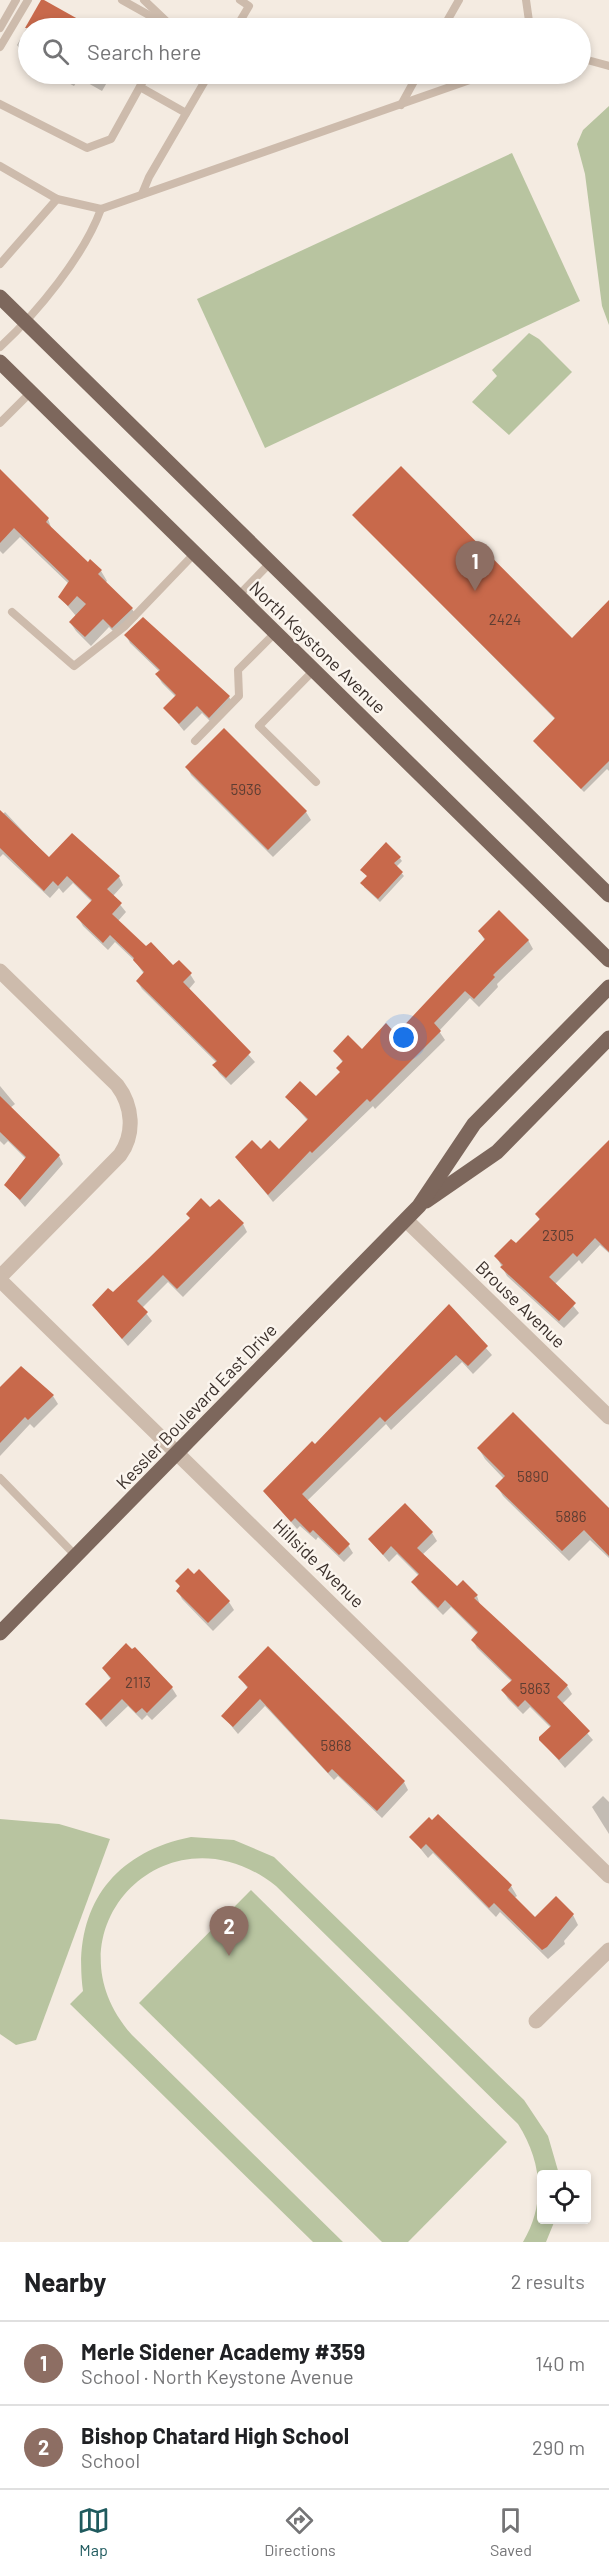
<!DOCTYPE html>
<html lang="en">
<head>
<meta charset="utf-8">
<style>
  :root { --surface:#fff; --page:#f2f2f2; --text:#202124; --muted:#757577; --line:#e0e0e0; --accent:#1f5a5e }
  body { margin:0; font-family:Barlow,sans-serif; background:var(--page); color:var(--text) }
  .controls { position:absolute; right:18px; bottom:18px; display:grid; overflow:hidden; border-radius:6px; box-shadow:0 3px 9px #0003 }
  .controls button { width:54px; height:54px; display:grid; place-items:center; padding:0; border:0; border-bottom:2px solid var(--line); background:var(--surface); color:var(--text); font:30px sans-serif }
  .you { position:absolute; left:404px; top:1038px; width:21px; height:21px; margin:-15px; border:4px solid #fff; border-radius:50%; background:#1a73e8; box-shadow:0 0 0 9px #1a73e833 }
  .badge { display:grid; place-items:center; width:39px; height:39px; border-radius:50%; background:var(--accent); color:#fff; font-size:20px; font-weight:700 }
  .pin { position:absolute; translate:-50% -50px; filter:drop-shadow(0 2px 3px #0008) }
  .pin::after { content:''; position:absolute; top:32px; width:21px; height:18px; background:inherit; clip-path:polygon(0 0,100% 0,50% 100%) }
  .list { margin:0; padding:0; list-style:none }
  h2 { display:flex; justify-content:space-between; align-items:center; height:78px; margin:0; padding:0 24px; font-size:26px }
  h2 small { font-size:20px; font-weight:400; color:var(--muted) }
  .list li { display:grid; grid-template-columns:39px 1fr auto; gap:18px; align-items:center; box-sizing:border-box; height:84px; padding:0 24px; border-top:2px solid var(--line) }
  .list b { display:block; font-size:22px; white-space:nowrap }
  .list p { margin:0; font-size:20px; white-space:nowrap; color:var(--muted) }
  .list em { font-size:20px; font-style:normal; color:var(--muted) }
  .icon { flex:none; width:33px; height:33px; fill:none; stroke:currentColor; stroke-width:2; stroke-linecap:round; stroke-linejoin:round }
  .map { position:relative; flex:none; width:609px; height:2242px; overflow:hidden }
  .search { position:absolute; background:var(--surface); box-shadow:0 3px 9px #0003; left:18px; right:18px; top:18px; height:66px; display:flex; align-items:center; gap:15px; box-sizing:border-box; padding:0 21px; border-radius:33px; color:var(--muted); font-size:22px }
  .sheet { height:246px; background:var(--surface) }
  nav { display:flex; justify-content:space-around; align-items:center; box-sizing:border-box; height:84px; border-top:2px solid var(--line); background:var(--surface); font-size:16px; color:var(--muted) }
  nav a { display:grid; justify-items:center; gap:3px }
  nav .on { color:var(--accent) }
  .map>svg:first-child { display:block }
</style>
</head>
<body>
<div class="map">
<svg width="609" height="2242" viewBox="0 0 609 2242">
  <rect width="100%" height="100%" fill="#f4ebe1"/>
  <g fill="#b8c4a0">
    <path d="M609,106v219l-7,-19 -17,-132 -8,-30 6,-14z"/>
    <path d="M512,153l68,148 -315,147 -68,-149z"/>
    <path d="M529,333l10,6 33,33 -63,63 -37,-33 25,-26 -5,-6z"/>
    <path d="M0,1819l59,5 51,15 -74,201 -20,5 -16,-11z"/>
    <path d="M191,1837l43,3 40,17 250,243 24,36 11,38h-17v46h13l-9,22h-23c23,-39 19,-80 -5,-118l-242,-238c-109,-86 -235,46 -144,149l211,207h-30l-243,-238 13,-13c-11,-81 28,-138 108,-154z"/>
    <path d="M251,1890l256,252 -99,100h-26l-243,-239z"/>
  </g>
  <g fill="#0003">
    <path d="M42,1l49,27h-63v32l-11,-15z"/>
    <path d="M52,74h60l-10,17 -23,-13 -5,8z"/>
    <path d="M0,471l48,48 4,11 36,34 2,-3 11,10 6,10 -2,2 27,26 6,9 -20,18 -9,-9 -18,19 -15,-15 -6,-9 6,-6 -16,-19 9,-13 -49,-47 -17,17 -3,-3z"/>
    <path d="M356,518l216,122 37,-37v168l-2,-2 -23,23 -47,-47 19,-25z"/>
    <path d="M126,635l103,62 5,8 -20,20 -12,-12 -18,18 -19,-23 11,-11 -14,-14 -5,-8 3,-3 -30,-29z"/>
    <path d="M224,730l82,82 5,8 -38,37 -82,-82 -4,-8z"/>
    <path d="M5,812l44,47 70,18 4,8 -10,11 13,16 -8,9 28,28 27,18 17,7 5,8 -6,7 66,73 -24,23 -12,-12 -5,-8 3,-2 -75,-74 -5,-8 7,-7 -9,-13 -20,-19 -7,8 -25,-24 -5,-9 14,-15 -19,-19 -10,10 -4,-5 -9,10 -47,-44 -3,3v-40z"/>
    <path d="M399,857l3,4 -6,6 8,9 -24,26 -16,-15 4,-10 -6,-7z"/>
    <path d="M480,932l48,8 5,9 -36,35 1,3 -19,20 -9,-9 -31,33 6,9 -70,69 -2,-3 -100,96 -36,-45 24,-6h18l29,-30 -21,-24 29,1 25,-25 2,-10 -8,-12h27l34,-15 89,-95z"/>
    <path d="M0,1086l15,18 -5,4 49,48 4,8 -38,43 -19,-22 20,-26 -18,-18 -4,4 -4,-4z"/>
    <path d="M609,1149v104l-9,-8 -18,19 -3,-4 -24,24 24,29 -15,15 -57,-52 -11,-20 20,-10 24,-25 -3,-6z"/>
    <path d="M210,1209l33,15 4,8 -64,65 -15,-15 -26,26 10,13 -24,25 -35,-41 20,-10 78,-76 -3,-5z"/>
    <path d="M449,1306l43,49 -19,19 -11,-12 -71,68 -5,-6 -79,77 41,44 5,8 -9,9 -26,-25 -2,3 -16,-14 -3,3 -32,-38 50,-45z"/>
    <path d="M21,1368l32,28 5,8 -24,24 -4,-4 -30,32v-67z"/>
    <path d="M479,1449l130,62v47l-19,-18 -21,21 -66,-65 -6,-10 7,-7 -19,-20z"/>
    <path d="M432,1533l5,8 -15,14 35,34 20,7 3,9 87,81 5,8 -10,10 31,36 -28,28 -24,-28 10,-12 -21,-21 -7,7 -15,-15 -5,-8 9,-9 -35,-34 -4,-8 5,-6 -27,-27 -8,8 -25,-25 -5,-8 6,-6 -22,-22 -8,8 -19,-22z"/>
    <path d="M177,1581l52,21 5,8 -21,21 -31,-32 -4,-8 3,-3z"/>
    <path d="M103,1668l69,20 5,8 -25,24 -5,-5 -5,5 -14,-14 -22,21 -20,-23 25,-24z"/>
    <path d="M240,1677l164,105 4,8 -26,28 -44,-42 -4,4 -69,-74 -27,28 -15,-18 25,-27z"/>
    <path d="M603,1796l6,6v32l-17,-27z"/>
    <path d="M429,1819l82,67 6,10 -3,2 21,21 38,-4 5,10 -14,16 1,3 -17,15 -48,-47 -4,5 -63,-64 -5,5 -17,-21z"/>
  </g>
  <g fill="#c8694b">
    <path d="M41,0h3l50,28h-69z"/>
    <path d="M401,466l171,172 37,-38v161l-28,28 -48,-48 22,-23 -203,-203z"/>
    <path d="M0,469l49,49 -3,4 42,40 2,-3 12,11 -4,4 35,34 -21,20 -9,-9 -18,18 -16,-15 17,-18 -9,-8 -9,10 -10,-9 11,-16 -55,-53 -14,15z"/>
    <path d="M143,617l87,79 -21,22 -12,-12 -18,18 -16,-16 13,-13 -21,-21 5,-4 -36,-35z"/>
    <path d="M224,728l83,83 -39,39 -83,-83z"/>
    <path d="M0,810l49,47 23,-24 48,43 -13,13 15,14 -10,11 34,32 5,-4 22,23 6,-5 13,13 -9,9 68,70 -25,26 -14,-13 5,-4 -81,-80 8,-9 -11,-12 1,-2 -24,-23 -7,8 -27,-26 16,-17 -25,-24 -9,10 -5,-5 -9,10 -44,-43z"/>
    <path d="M386,842l15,15 -7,6 9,9 -25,27 -18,-16 7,-7 -7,-6z"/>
    <path d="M499,910l30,30 -36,35 2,2 -21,22 -9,-8 -31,32 7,8 -71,71 -3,-3 -55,54 -2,-2 -42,44 -33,-38 17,-17 9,9 9,-9 9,9 29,-30 -23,-22 15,-16 16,15 24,-24 -4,-4 7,-7 -10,-10 15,-16 14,14 24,-26 10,11 89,-95 -7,-8z"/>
    <path d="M0,1096l60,59 -40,45 -16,-15 22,-28 -26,-25z"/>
    <path d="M609,1140v112l-14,-14 -18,19 -4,-4 -24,24 27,26 -17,18 -59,-54 3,-2 -9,-9 17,-17 5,4 24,-24 -5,-5z"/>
    <path d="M201,1198l9,9 9,-8 25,24 -67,66 -14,-14 -26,26 11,11 -26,27 -30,-34 16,-17 5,4 36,-34 41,-40 -4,-4z"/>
    <path d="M449,1304l39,42 -20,20 -12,-11 -71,67 -5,-5 -78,77 48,50 -11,11 -26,-25 -3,3 -15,-15 -4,4 -28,-31 49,-50 3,3z"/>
    <path d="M21,1366l33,29 -26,25 -3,-3 -25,26v-56z"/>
    <path d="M513,1412l96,96v48l-25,-26 -22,21 -67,-65 10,-10 -28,-28z"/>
    <path d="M405,1503l28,29 -16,16 40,38 6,-6 15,15 -4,3 94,87 -11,12 33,34 -31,29 -20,-20v-3l12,-11 -26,-26 -7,7 -17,-17 11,-10 -41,-40 7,-8 -33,-32 -7,8 -27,-26 8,-8 -28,-28 -8,9 -15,-16z"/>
    <path d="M188,1568l6,6 5,-5 31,32 -22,22 -32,-32 4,-5 -5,-5z"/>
    <path d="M126,1643l6,6 3,-2 38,40 -26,26 -5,-5 -6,5 -14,-14 -21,21 -16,-16 26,-26 -9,-10z"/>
    <path d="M268,1646l137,135 -28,30 -45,-42 -4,4 -68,-74 -27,28 -12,-11 27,-29 -10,-10z"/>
    <path d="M438,1814l74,71 -4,5 27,27 21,-21 18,18 -27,33 -5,3 -48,-47 -5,5 -63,-64 -5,5 -12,-12 20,-20 3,3z"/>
  </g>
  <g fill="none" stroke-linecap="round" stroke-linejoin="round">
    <g stroke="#cdbbac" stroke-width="8">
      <path d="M122,0l50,28"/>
      <path d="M144,0l22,21"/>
      <path d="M526,0l4,28"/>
      <path d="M0,28l16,-28"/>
      <path d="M236,28l13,-22 -9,-6"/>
      <path d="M443,28l16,-28"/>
      <path d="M0,47l28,-47"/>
      <path d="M580,58l29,8"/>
      <path d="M140,87l46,26"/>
      <path d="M0,104l87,44 24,-9 36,-65"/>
      <path d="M401,105l17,-31"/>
      <path d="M0,166l57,33 44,10 386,-135"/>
      <path d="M142,194l7,-17 60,-103"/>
      <path d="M0,264l57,-65"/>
      <path d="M0,347c37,-34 84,-91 101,-138"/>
      <path d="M0,423l31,-31"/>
      <path d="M238,596l33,-34"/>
      <path d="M12,612l62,54 51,-40 70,-73"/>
      <path d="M314,670l-55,56 57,56"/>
      <path d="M195,741l44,-45 -1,-26 37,-37"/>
      <path d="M0,1478l76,78"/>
    </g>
    <g stroke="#cdbbac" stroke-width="15">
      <path d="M0,971l117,114c16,21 18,49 3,70l-120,122"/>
      <path d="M406,1220l203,197"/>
      <path d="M0,1280l609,596"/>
      <path d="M536,2021l73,-71"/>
    </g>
    <g stroke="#7d675c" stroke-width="15">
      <path d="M0,297l609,598"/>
      <path d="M0,362l609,598"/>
      <path d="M426,1201l71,-49 112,-114"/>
      <path d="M0,1633l419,-427 55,-82 135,-137"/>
    </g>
  </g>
  <g text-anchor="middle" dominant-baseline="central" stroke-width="5" stroke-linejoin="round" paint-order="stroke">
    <g font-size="15" fill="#5e3e33">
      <text x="505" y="619">2424</text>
      <text x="246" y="789">5936</text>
      <text x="558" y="1235">2305</text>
      <text x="533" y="1476">5890</text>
      <text x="571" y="1516">5886</text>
      <text x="138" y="1682">2113</text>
      <text x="535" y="1688">5863</text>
      <text x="336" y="1745">5868</text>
    </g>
    <g font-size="18" fill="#3b302b" stroke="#fbf5ee">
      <text transform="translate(318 647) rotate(44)">North Keystone Avenue</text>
      <text transform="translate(521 1304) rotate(44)">Brouse Avenue</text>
      <text transform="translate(196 1406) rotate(-46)">Kessler Boulevard East Drive</text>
      <text transform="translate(319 1563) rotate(44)">Hillside Avenue</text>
    </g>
  </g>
</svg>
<div class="controls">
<button><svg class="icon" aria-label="locate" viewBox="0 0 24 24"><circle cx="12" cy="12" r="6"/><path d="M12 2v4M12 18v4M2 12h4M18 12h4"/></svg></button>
</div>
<div class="you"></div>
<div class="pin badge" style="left:475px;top:591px;background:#8d6e63">1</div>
<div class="pin badge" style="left:229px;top:1956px;background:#8d6e63">2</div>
<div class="search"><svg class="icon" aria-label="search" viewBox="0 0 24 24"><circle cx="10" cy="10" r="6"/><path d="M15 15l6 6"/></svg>Search here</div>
</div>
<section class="sheet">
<h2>Nearby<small>2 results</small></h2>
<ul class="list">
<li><span class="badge" style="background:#8d6e63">1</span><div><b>Merle Sidener Academy #359</b><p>School · North Keystone Avenue</p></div><em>140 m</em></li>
<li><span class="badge" style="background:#8d6e63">2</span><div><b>Bishop Chatard High School</b><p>School</p></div><em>290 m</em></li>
</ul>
</section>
<nav>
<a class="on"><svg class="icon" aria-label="map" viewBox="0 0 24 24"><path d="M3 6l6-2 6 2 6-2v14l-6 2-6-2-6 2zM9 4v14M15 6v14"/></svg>Map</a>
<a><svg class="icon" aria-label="directions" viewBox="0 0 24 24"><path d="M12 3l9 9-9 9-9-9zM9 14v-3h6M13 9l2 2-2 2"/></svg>Directions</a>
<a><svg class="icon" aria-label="saved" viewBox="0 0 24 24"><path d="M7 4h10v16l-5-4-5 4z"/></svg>Saved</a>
</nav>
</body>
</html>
